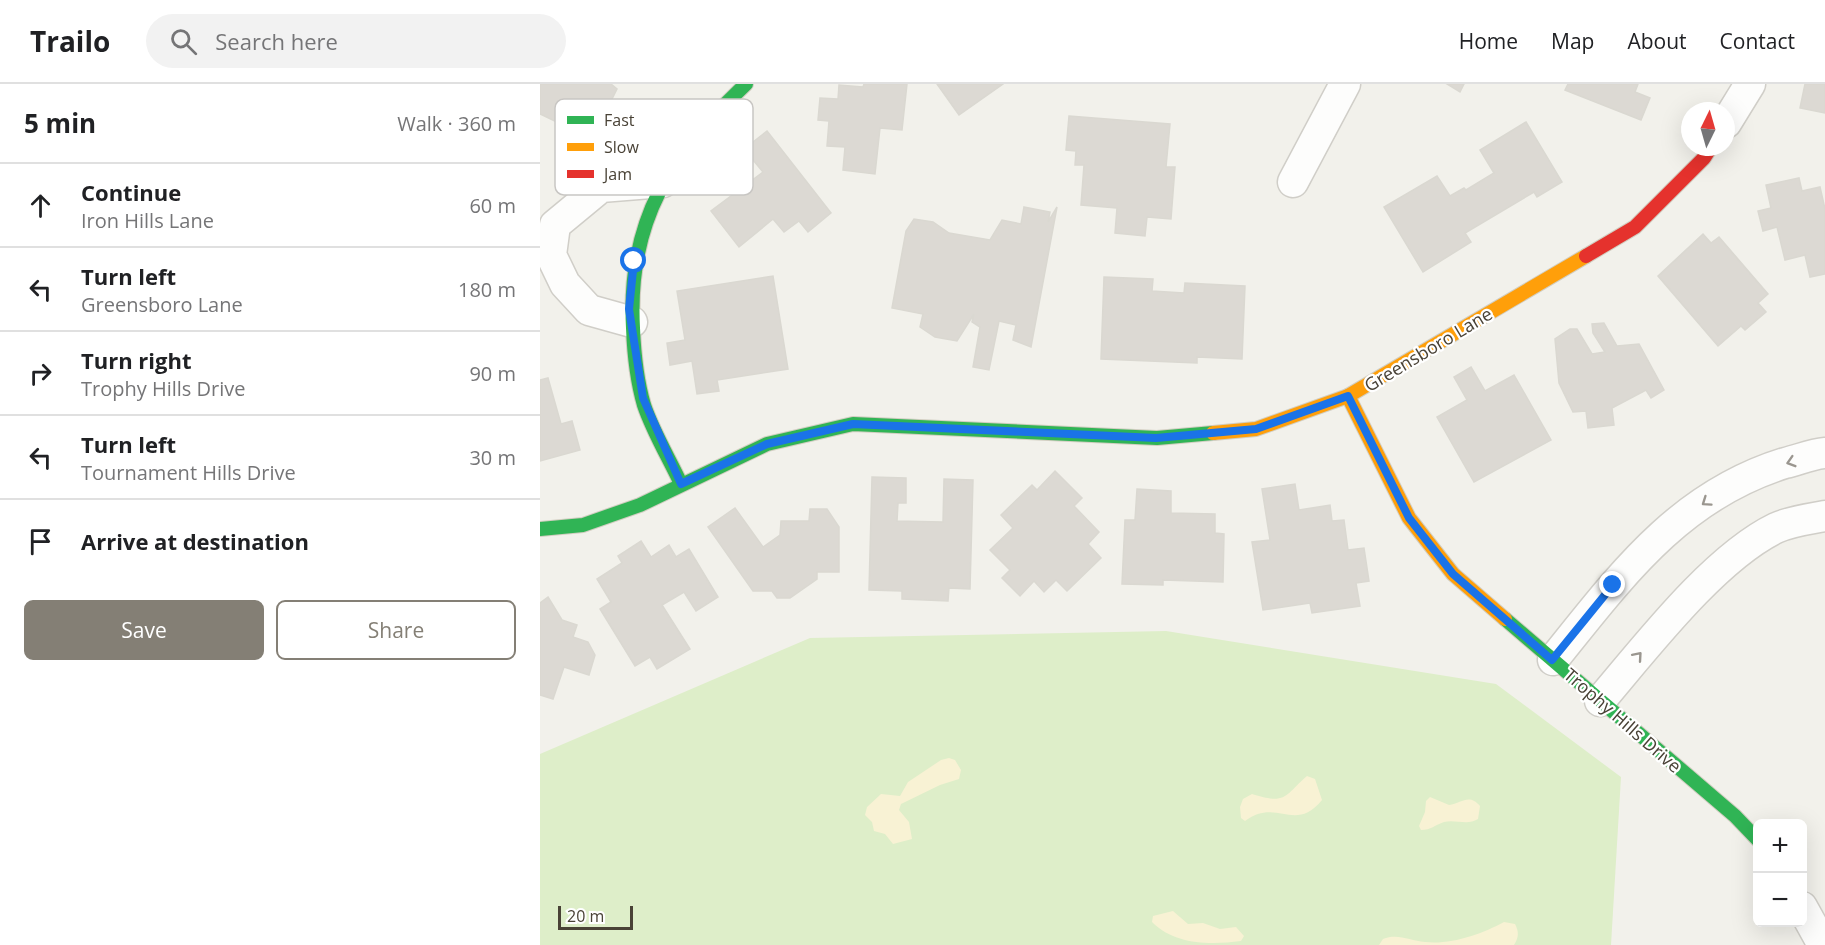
<!DOCTYPE html>
<html lang="en">
<head>
<meta charset="utf-8">
<style>
  :root { --surface:#fff; --page:#f2f2f2; --text:#202124; --muted:#757577; --line:#e0e0e0; --accent:#847f75 }
  body { margin:0; font-family:"Open Sans",sans-serif; background:var(--page); color:var(--text) }
  .controls { position:absolute; right:18px; bottom:18px; display:grid; overflow:hidden; border-radius:9px; box-shadow:0 6px 24px #0002 }
  .controls button { width:54px; height:54px; display:grid; place-items:center; padding:0; border:0; border-bottom:2px solid var(--line); background:var(--surface); color:var(--text); font:30px sans-serif }
  .compass { position:absolute; left:1141px; top:18px; width:54px; height:54px; border-radius:50%; background:var(--surface); box-shadow:0 6px 24px #0002; rotate:5deg }
  .scale { position:absolute; left:18px; bottom:15px; width:75px; box-sizing:border-box; padding-left:6px; border:3px solid #494236; border-top:0; font-size:16px; line-height:21px; white-space:nowrap; color:#494236; -webkit-text-stroke:4px #fff; paint-order:stroke }
  .stop { position:absolute; width:18px; height:18px; margin:-14px; border:4px solid #1a73e8; border-radius:50%; background:#fff }
  .stop.end { background:#1a73e8; border-color:#fff; box-shadow:0 2px 6px #0008 }
  .list { margin:0; padding:0; list-style:none }
  h2 { display:flex; justify-content:space-between; align-items:center; height:78px; margin:0; padding:0 24px; font-size:26px }
  h2 small { font-size:20px; font-weight:400; color:var(--muted) }
  .list li { display:grid; grid-template-columns:39px 1fr auto; gap:18px; align-items:center; box-sizing:border-box; height:84px; padding:0 24px; border-top:2px solid var(--line) }
  .list b { display:block; font-size:22px; white-space:nowrap }
  .list p { margin:0; font-size:20px; white-space:nowrap; color:var(--muted) }
  .list em { font-size:20px; font-style:normal; color:var(--muted) }
  .actions { display:flex; gap:12px; padding:18px 24px }
  .actions a { flex:1; padding:14px 0; border:2px solid var(--accent); border-radius:9px; text-align:center; font-size:21px; color:var(--accent) }
  .actions .main { background:var(--accent); color:#fff }
  .icon { flex:none; width:33px; height:33px; fill:none; stroke:currentColor; stroke-width:2; stroke-linecap:round; stroke-linejoin:round }
  .map { position:relative; flex:none; width:1285px; height:861px; overflow:hidden }
  header { display:flex; align-items:center; gap:36px; box-sizing:border-box; height:84px; padding:0 30px; background:var(--surface); border-bottom:2px solid var(--line) }
  header strong { font-size:28px }
  nav { display:flex; gap:33px; margin-inline-start:auto; font-size:21px }
  .search { width:420px; height:54px; background:var(--page); display:flex; align-items:center; gap:15px; box-sizing:border-box; padding:0 21px; border-radius:33px; color:var(--muted); font-size:22px }
  main { display:flex }
  aside { flex:1; background:var(--surface) }
  .map>svg:first-child { display:block }
</style>
</head>
<body>
<header>
<strong>Trailo</strong>
<div class="search"><svg class="icon" aria-label="search" viewBox="0 0 24 24"><circle cx="10" cy="10" r="6"/><path d="M15 15l6 6"/></svg>Search here</div>
<nav><a>Home</a><a>Map</a><a>About</a><a>Contact</a></nav>
</header>
<main>
<aside>
<h2>5 min<small>Walk · 360 m</small></h2>
<ul class="list">
<li><svg class="icon" aria-label="ahead" viewBox="0 0 24 24"><path d="M12 20V5M6 11l6-6 6 6"/></svg><div><b>Continue</b><p>Iron Hills Lane</p></div><em>60 m</em></li>
<li><svg class="icon" aria-label="left" viewBox="0 0 24 24"><path d="M17 20v-9H6M10 6l-5 5 5 5"/></svg><div><b>Turn left</b><p>Greensboro Lane</p></div><em>180 m</em></li>
<li><svg class="icon" aria-label="right" viewBox="0 0 24 24"><path d="M7 20v-9h11M14 6l5 5-5 5"/></svg><div><b>Turn right</b><p>Trophy Hills Drive</p></div><em>90 m</em></li>
<li><svg class="icon" aria-label="left" viewBox="0 0 24 24"><path d="M17 20v-9H6M10 6l-5 5 5 5"/></svg><div><b>Turn left</b><p>Tournament Hills Drive</p></div><em>30 m</em></li>
<li><svg class="icon" aria-label="arrive" viewBox="0 0 24 24"><path d="M6 21V4h12l-3 4 3 4H6"/></svg><div><b>Arrive at destination</b></div></li>
</ul>
<div class="actions"><a class="main">Save</a><a>Share</a></div>
</aside>
<div class="map">
<svg width="1285" height="861" viewBox="0 0 1285 861">
  <rect width="100%" height="100%" fill="#f2f1eb"/>
  <path fill="#deeec9" d="M626,547l330,53 125,93 -10,168h-1071v-191l270,-116z"/>
  <g fill="#f8f2d4">
    <path d="M409,674l6,2 6,10 -2,9 -19,6 -39,19 -2,6 10,12 3,17 -19,5 -8,-10 -11,-3 -2,-9 -7,-7 2,-8 14,-13 19,2 8,-14 33,-22z"/>
    <path d="M767,692l8,3 7,21c-28,34 -45,-3 -77,21l-4,-3 -1,-11 3,-8 9,-5c35,11 32,2 55,-18z"/>
    <path d="M890,713l19,8c13,-2 20,-12 31,1l-2,13c-11,7 -22,0 -34,3 -9,3 -13,8 -23,8l-2,-4 6,-14 1,-11z"/>
    <path d="M633,827l15,13 15,-1 17,6 16,-2 8,9 -3,5c-31,4 -66,4 -89,-19l1,-6z"/>
    <path d="M964,838l11,2c4,8 4,13 -1,21h-135l4,-6c15,-6 27,2 42,3 26,3 57,-8 79,-20z"/>
  </g>
  <g fill="#dcd9d3" stroke="#dad8d1" stroke-width="1.5">
    <path d="M0,0h71l6,5 -25,50 -52,-25z"/>
    <path d="M324,0h43l-5,46 -22,-2 -5,46 -32,-4 2,-23 -18,-1 2,-25 -11,-1 2,-22 18,1 1,-14 24,2z"/>
    <path d="M397,0h66l-44,31z"/>
    <path d="M907,0h17l-4,8z"/>
    <path d="M1028,0h70l-3,8 15,6 -9,22 -76,-30z"/>
    <path d="M1265,0h20v29l-25,-5z"/>
    <path d="M529,32l101,8 -4,43h9l-4,52 -24,-2 -2,19 -30,-3 2,-25 -36,-3 3,-40h-9l1,-14 -10,-1z"/>
    <path d="M986,38l36,60 -25,15 -3,-5 -69,41 6,9 -48,30 -39,-65 53,-31 13,20 14,-8 2,2 28,-17 -14,-23z"/>
    <path d="M227,47l64,82 -23,19 -9,-11 -15,11 -11,-13 -34,28 -28,-36 52,-39 -19,-23z"/>
    <path d="M1259,94l3,13 18,-4 5,22v65l-15,3 -5,-22 -20,5 -8,-33 -14,4 -5,-20 13,-3 -5,-23z"/>
    <path d="M484,123l26,5 -2,10 9,-15 -26,140 -18,-7 3,-15 -17,-4 -10,49 -16,-3 7,-40 -8,-5 2,-8 -17,27 -22,-4 -15,-10 3,-13 -31,-6 14,-77 8,-12 19,3 16,11 41,7 12,-20 19,4z"/>
    <path d="M1163,150l8,9 8,-6 49,57 -10,9 8,9 -21,18 -4,-4 -23,20 -60,-70z"/>
    <path d="M233,192l15,93 -71,11 2,11 -22,3 -5,-33 -22,4 -3,-22 18,-3 -8,-49z"/>
    <path d="M564,193l49,2 -1,12 32,2 1,-10 60,3 -3,73 -45,-2v6l-96,-4z"/>
    <path d="M1064,239l13,23 22,-2 25,46 -13,8 -5,-8 -34,18 2,17 -26,3 -2,-17 -13,1 -14,-29 -4,-44 15,-10h7l15,25 13,-2 -12,-19 -1,-9z"/>
    <path d="M931,283l14,24 29,-16 37,65 -77,42 -37,-65 30,-17 -13,-23z"/>
    <path d="M8,294l13,46 11,-3 8,29 -40,11v-81z"/>
    <path d="M515,387l27,27 -8,8 25,26 -11,12 13,14 -34,33 -11,-11 -12,12 -10,-11 -14,15 -18,-18 8,-8 -20,-20 23,-22 -12,-13 31,-30 5,5z"/>
    <path d="M332,393l34,1v25h-8l-1,18 46,1 1,-43 29,1 -3,109 -21,-1 -1,13 -46,-2v-8l-33,-1z"/>
    <path d="M755,400l4,26 31,-5 2,16 12,-1 4,30 16,-2 5,33 -13,2 4,23 -48,7 -2,-10 -47,7 -11,-68 18,-2 -8,-51z"/>
    <path d="M597,405l34,2v22l44,1v19l9,1 -1,48 -60,-2v5l-41,-1 3,-64h10z"/>
    <path d="M195,424l28,39 17,-12 1,-14h28l1,-12h17l12,18v45h-22v7l-27,19h-13l-5,-7h-19l-45,-64z"/>
    <path d="M101,457l10,16 18,-12 7,12 13,-8 29,48 -22,14 -12,-19 -22,13 28,44 -33,20 -7,-12 -15,9 -35,-57 11,-7 -14,-23 25,-16 -4,-7z"/>
    <path d="M8,513l14,23 15,5 -4,12 15,5 7,13 -6,20 -25,-8 -11,32 -13,-4v-92z"/>
  </g>
  <g fill="none" stroke-linecap="round" stroke-linejoin="round">
    <defs>
      <g id="street">
        <path d="M1186,39l24,-39"/>
        <path d="M753,98l52,-98"/>
        <path d="M92,238l-43,-12 -24,-26 -14,-29 4,-30 46,-38 62,-5"/>
        <path d="M1013,576c67,-83 125,-164 232,-197 13,-3 27,-9 40,-10"/>
        <path d="M1060,617c46,-54 114,-143 176,-173 15,-7 33,-9 49,-12"/>
        <path d="M1262,823l21,38"/>
      </g>
      <g id="fast">
        <path d="M141,400c-12,-26 -28,-52 -37,-79 -7,-24 -10,-52 -11,-77 -6,-108 38,-173 113,-244"/>
        <path d="M0,445l43,-4 57,-20 127,-61 86,-20 304,14 56,-5"/>
        <path d="M965,535l230,197 23,24"/>
      </g>
      <g id="slow">
        <path d="M808,312l61,122 44,56 52,45"/>
        <path d="M673,349l43,-4 92,-33 238,-140"/>
      </g>
      <path id="jam" d="M1046,172l49,-29 69,-69 7,-11"/>
    </defs>
    <use href="#street" stroke="#d0cec8" stroke-width="33"/>
    <use href="#fast" stroke="#d2cec1" stroke-width="16"/>
    <use href="#slow" stroke="#d2cec1" stroke-width="16"/>
    <use href="#jam" stroke="#d2cec1" stroke-width="16"/>
    <use href="#street" stroke="#fdfdfc" stroke-width="30"/>
    <use href="#fast" stroke="#30b455" stroke-width="14"/>
    <use href="#slow" stroke="#ff9f0a" stroke-width="14"/>
    <use href="#jam" stroke="#e5322d" stroke-width="14"/>
  </g>
  <defs><path id="oneway-chevron" d="M-2-3.5L2.5 0L-2 3.5" fill="none" stroke-width="1.6" stroke-linecap="round" stroke-linejoin="round" transform="scale(1.5)"/></defs>
  <g stroke="#9a968f">
    <use href="#oneway-chevron" transform="translate(1251 378) rotate(163)"/>
    <use href="#oneway-chevron" transform="translate(1166 418) rotate(145)"/>
    <use href="#oneway-chevron" transform="translate(1098 572) rotate(-49)"/>
  </g>
  <g fill="none" stroke-linecap="round" stroke-linejoin="round">
    <path stroke="#1a73e8" stroke-width="8" d="M94,177l-5,48 14,89 38,86 86,-40 86,-20 303,14 100,-9 92,-33 61,122 44,56 99,86 61,-75"/>
  </g>
  <g text-anchor="middle" dominant-baseline="central" stroke-width="4.5" stroke-linejoin="round" paint-order="stroke">
    <g font-size="18" fill="#494236" stroke="#fff">
      <text transform="translate(888 265) rotate(-31)">Greensboro Lane</text>
      <text transform="translate(1083 636) rotate(41)">Trophy Hills Drive</text>
    </g>
  </g>
  <rect x="15" y="15" width="198" height="96" rx="9" fill="#fff" stroke="#c8c6c3" stroke-width="1.5"/>
  <rect x="27" y="32" width="27" height="8" fill="#30b455"/>
  <rect x="27" y="59" width="27" height="8" fill="#ff9f0a"/>
  <rect x="27" y="86" width="27" height="8" fill="#e5322d"/>
  <g font-size="16" fill="#494236">
    <text x="64" y="42">Fast</text>
    <text x="64" y="69">Slow</text>
    <text x="64" y="96">Jam</text>
  </g>
</svg>
<div class="controls">
<button>+</button>
<button>−</button>
</div>
<svg class="compass" viewBox="-18 -18 36 36"><path d="M0-13l5 13h-10z" fill="#e53935"/><path d="M0 13l5-13h-10z" fill="#757577"/></svg>
<div class="scale">20 m</div>
<div class="stop" style="left:94px;top:177px"></div>
<div class="stop end" style="left:1073px;top:501px"></div>
</div>
</main>
</body>
</html>
